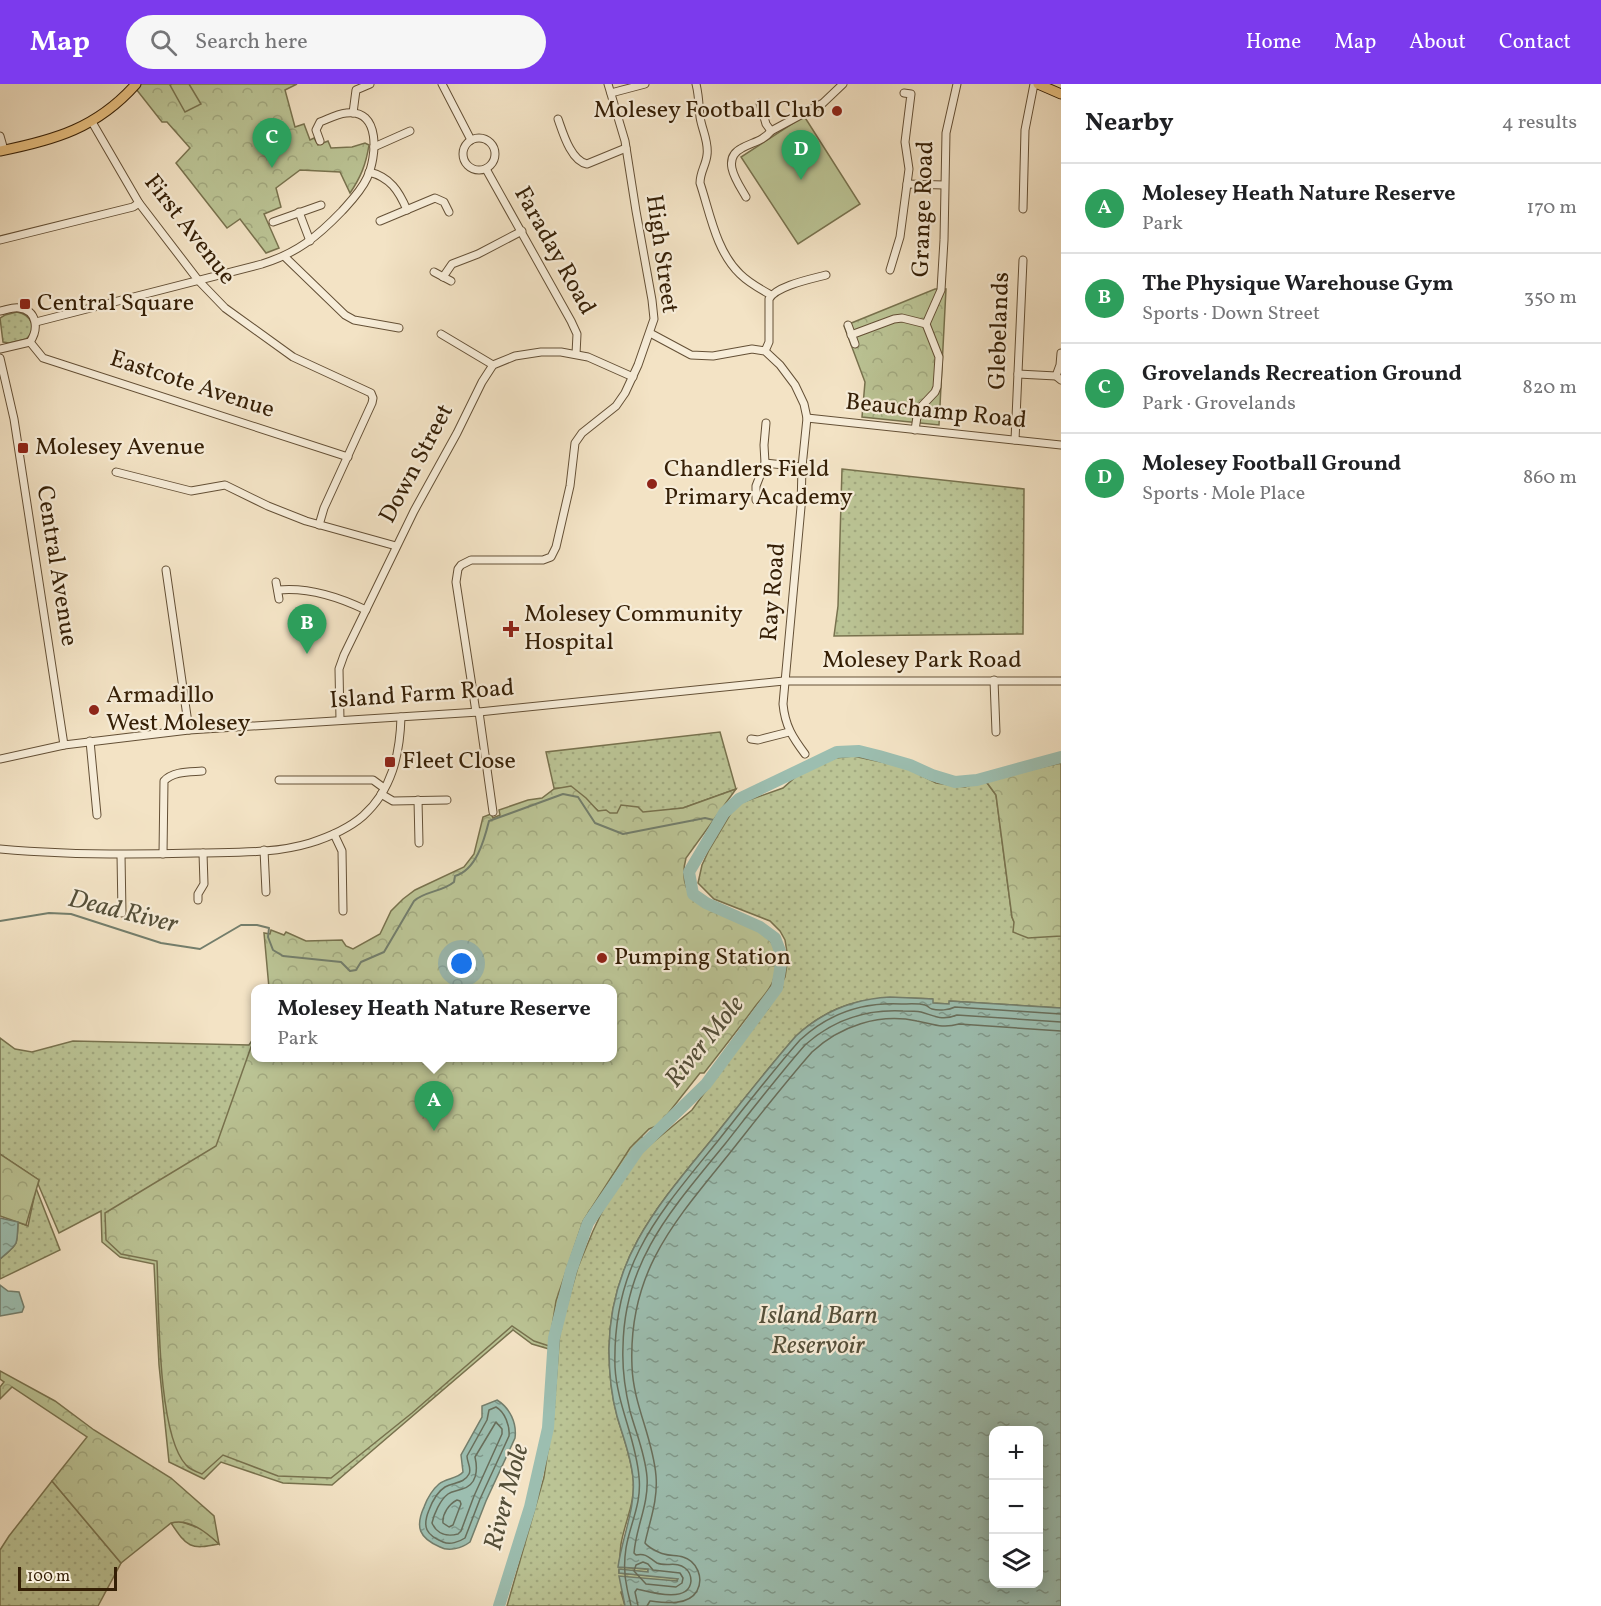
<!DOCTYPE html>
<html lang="en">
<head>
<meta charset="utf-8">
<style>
  :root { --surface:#fff; --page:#f6f6f6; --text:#202124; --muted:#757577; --line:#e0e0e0; --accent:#7c3aed }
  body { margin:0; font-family:Vollkorn,serif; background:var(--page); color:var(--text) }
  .controls { position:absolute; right:18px; bottom:18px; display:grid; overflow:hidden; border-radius:12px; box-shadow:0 3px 15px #0003 }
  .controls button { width:54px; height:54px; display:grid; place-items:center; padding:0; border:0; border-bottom:2px solid var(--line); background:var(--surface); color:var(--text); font:30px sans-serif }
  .scale { position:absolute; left:18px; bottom:15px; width:99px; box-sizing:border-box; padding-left:6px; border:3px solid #351f06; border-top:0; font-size:16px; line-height:21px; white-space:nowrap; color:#351f06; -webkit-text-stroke:4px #f7edd9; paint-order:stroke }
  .you { position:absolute; left:462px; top:880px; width:21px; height:21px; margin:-15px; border:4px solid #fff; border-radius:50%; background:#1a73e8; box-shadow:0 0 0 9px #1a73e833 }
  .badge { display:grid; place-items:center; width:39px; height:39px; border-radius:50%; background:var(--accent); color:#fff; font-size:20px; font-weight:700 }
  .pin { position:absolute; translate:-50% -50px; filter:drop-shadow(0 2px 3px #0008) }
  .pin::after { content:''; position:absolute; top:32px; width:21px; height:18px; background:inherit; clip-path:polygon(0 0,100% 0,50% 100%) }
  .popup { position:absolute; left:251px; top:900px; width:366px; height:78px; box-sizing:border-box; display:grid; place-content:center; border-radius:12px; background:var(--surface); filter:drop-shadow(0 2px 4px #0005); font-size:20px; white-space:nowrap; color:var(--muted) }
  .popup b { font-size:22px; color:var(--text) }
  .popup::after { content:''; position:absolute; left:50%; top:100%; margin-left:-12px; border:12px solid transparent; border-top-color:var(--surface) }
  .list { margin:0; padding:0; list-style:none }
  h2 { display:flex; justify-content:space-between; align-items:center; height:78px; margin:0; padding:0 24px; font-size:26px }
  h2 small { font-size:20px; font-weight:400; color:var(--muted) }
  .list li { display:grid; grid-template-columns:39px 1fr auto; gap:18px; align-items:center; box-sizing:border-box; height:90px; padding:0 24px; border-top:2px solid var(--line) }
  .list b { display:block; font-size:22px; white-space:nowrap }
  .list p { margin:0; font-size:20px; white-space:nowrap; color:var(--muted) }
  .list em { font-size:20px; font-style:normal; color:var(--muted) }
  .icon { flex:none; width:33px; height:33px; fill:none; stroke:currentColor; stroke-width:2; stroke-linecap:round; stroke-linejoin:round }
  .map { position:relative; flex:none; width:1061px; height:1522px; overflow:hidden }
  header { display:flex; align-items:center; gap:36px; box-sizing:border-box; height:84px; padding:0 30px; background:var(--accent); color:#fff }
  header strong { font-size:28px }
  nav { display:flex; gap:33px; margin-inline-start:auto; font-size:21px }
  .search { width:420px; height:54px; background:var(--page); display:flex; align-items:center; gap:15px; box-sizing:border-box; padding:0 21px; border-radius:33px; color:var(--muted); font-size:22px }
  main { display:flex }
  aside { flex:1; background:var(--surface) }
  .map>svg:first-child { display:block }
</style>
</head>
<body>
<header>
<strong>Map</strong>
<div class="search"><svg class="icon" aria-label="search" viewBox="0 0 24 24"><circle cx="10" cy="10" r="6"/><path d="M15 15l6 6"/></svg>Search here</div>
<nav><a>Home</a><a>Map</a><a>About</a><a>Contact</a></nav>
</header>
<main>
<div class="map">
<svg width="1061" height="1522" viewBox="0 0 1061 1522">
  <defs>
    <pattern id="grass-dots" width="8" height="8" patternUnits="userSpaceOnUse" patternTransform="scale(1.5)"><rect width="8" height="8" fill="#bbc495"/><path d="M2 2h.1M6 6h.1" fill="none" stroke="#a1a87f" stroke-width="1.8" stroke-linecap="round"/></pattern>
    <pattern id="forest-crowns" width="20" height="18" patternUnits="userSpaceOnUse" patternTransform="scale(1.5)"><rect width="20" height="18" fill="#bbc495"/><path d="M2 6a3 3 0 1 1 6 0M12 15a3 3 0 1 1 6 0" fill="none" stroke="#a1a87f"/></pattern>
    <pattern id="water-ripples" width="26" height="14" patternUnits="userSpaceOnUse" patternTransform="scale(1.5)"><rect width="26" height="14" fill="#9cbeb0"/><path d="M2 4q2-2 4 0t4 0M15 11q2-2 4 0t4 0" fill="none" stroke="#809a8d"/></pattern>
  </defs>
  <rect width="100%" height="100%" fill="#f3e3c5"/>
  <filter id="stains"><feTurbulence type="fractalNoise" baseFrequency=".00333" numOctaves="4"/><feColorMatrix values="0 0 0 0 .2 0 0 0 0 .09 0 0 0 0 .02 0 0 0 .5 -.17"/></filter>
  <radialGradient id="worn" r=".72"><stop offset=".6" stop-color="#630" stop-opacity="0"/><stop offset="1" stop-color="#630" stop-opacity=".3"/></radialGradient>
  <g fill="url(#grass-dots)" stroke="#78724e" stroke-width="1.5">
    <path d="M17,228c15,3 21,17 9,27l-17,4 -6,-1 -3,-24 5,-3z"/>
    <path d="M842,385l182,20 -1,145 -189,2 4,-30z"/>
    <path d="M720,648l16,57 -53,19 -76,10 -35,-29 -18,-1 -8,-36z"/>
    <path d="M853,672l52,11 31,16 29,4 20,-7 11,15 16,122 2,5 47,14v72l-111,-7 -1,3 -17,-1v-4c-55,-3 -94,-2 -136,37 -29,33 -56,68 -83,102 -54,66 -103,120 -104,211 0,22 2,45 8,67 6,21 14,40 16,62 3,23 -8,43 -12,66 -1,7 -1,15 -2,23l29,2v3l-29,-2v3l59,5 -1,3 -56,11 4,14h-118l37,-129 10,-67 6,-80 18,-63 15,-36 17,-36 29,-41 53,-44 63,-87 13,-14 17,-32 3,-19 -3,-18 -5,-9 -10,-10 -56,-22 -16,-16 4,-18 7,-15 22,-37 7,-9 45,-16 17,-15 22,-10 14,-5z"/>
    <path d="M255,952v22h357l14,66 17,14c-20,27 -46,59 -59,90 -17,38 -26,80 -35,121l-17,-5 -19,-14 -181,155 -49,-2 -62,-21 -17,17 -35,-17 -10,-97 -5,-101 -34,-7 -18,-15 -1,-31 -42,22 -21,-49 1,-4 -39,-26v-116l15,11 17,3 41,-11 176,4z"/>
    <path d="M36,1104l24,62 -60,29v-20c18,-16 17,-11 18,-37l10,4z"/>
    <path d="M52,1397l69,82 -23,43h-98v-56l9,-14z"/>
    <path d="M179,1437l26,9 14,14c-29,6 -32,3 -48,-21z"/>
  </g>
  <g fill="url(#forest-crowns)" stroke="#78724e" stroke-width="1.5">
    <path d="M139,0h158l-12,6 10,37 9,-3 6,16 4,-2 4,7 10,-4 3,7 21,-1 13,-4 4,2c-3,19 -8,32 -19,48l-10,-21 -40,-2 -24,18 5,19 -17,7 15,34 -13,5 -26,-34 -13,9 -51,-65 14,-15 -23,-26h-5l-26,-33z"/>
    <path d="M935,205h11l-7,136 -77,-8 3,-35 -21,-56z"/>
    <path d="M1061,679v173l-33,2 -15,-6 1,-10 -2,-5 -16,-122 -11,-15z"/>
    <path d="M571,702l15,12 12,13 8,-1 4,3h7l4,-8 17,2 5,5 40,-4 53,-19 -50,69c-21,79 115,41 87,123 -3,8 -10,16 -16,23 -17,23 -35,46 -53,69h-4l-41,52 -10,4 -19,19 -47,73 -27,80 -7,45 -15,-5 -22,-15 -100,87 -81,65 -53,-2 -55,-21 -21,19c-5,-2 -13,-5 -16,-9 -29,-31 -27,-159 -29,-204l-36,-7 -15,-14 -1,-27 111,-67 35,-99 4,-8v19h357v-70h-343l-5,-55 6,1 1,-4 13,5 2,-3 20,9 36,-1 4,6 7,3 27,-15 11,-23 12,-12 12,-9 49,-23 10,-13 9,-37 8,-3 2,4 7,-3 -1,-5 29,-10 14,-2 12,-9z"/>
    <path d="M0,1070l39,26 -13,45 -26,-9z"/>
    <path d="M0,1287l55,30 39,29 77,48 43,38 5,28c-13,-12 -30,-26 -48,-21l-50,40 -69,-82 35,-44 -75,-50 -12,12v-12l4,-5 -4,-3z"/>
  </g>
  <g fill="#bbc495" stroke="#78724e" stroke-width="1.5">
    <path d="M172,0h17l12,20 -16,8 -15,-27z"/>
    <path d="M804,32l56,88 -62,40 -57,-87z"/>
  </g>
  <g fill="url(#water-ripples)" stroke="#737e6c" stroke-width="1.5" fill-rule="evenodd">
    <path d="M890,913l43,2v4l16,1v-3l112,7v598h-436l-6,-30 58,5 1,-2 -59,-6v-4l29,3v-3l-30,-2c4,-30 18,-59 15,-89 -2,-22 -10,-41 -16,-62 -6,-22 -8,-45 -8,-67 1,-91 50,-145 104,-211 27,-34 54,-69 83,-102 27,-25 58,-37 94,-39zM1038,1346v154h-45v-154z"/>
    <path d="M0,1134l18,4c-1,26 0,21 -18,37z"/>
    <path d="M0,1201l8,6 11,1 5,15 -2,5 -22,4z"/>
    <path d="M497,1316c13,8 20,23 18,38l-29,63 -16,41c-8,6 -21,10 -30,5 -21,-9 -25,-20 -16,-40 3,-8 8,-17 15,-23 7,-6 18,-5 24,-12l-2,-17 21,-38v-11z"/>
  </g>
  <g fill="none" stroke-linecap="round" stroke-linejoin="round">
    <g stroke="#686e5b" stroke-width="1.5">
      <path d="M496,1323c9,5 14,19 13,29l-29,63 -15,39c-6,4 -15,7 -22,4 -17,-7 -21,-15 -14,-32 3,-8 8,-18 16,-23 8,-5 19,-3 24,-13 3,-6 -2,-11 -2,-18l20,-36 2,-10z"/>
      <path d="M496,1338l6,7v5l-28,62 -13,35 -3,3c-11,3 -21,0 -26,-11 2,-9 8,-23 16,-29 4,-3 9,-3 14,-5 15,-4 16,-19 13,-32z"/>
      <path d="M457,1416l3,1 1,3 -8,21 -4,2 -6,-4c-1,-9 6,-19 14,-23z"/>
      <path d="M643,1478l5,2 5,6 27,3 3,5 -1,5 -6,4 -30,-3 -12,-13 2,-6z"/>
      <path d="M631,1522c-1,-6 -3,-12 -4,-18 -3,-13 -3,-27 -1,-40 4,-24 16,-45 13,-71 -3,-38 -22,-72 -24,-110 -3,-102 42,-151 102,-225 27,-34 54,-69 83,-102 28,-26 63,-38 101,-36 7,0 17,-1 24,1 4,1 3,3 7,4 7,2 17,1 23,-2l106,7"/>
      <path d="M638,1522l-3,-14 2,-3c13,3 52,15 54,-8 0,-5 -2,-10 -6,-13 -8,-7 -19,-1 -28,-5 -8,-5 -10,-10 -21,-8l-2,-2c2,-26 15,-49 13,-76 -2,-24 -11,-44 -17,-66 -5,-21 -8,-42 -7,-64 1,-87 50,-139 102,-203 26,-33 52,-67 80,-99 28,-25 60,-36 98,-34 6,0 13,0 18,1 14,4 21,9 36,3l104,7"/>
      <path d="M647,1522l3,-5c16,2 38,5 47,-10 7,-13 0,-30 -14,-34 -6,-2 -13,-1 -19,-3 -5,-1 -16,-7 -19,-11 5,-23 13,-43 11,-67 -3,-38 -23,-72 -24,-110 -4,-94 42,-144 97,-212 27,-34 54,-69 83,-102 28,-26 67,-39 105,-31 16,3 25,8 42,3l102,7"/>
    </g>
    <path stroke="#737e6c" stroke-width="2" d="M0,837l49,-8 22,1 90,29 39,6 41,-24h16l12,3 -1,9 5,13 10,6 58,6 9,9 6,-1 5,-8 23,-10 30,-51c11,-10 28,-9 40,-19l1,-6c21,-6 29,-35 34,-55l74,-27 15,3 17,26 28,11 82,-16 13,3"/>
    <path stroke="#9cbeb0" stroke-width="12" d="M499,1522l31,-99 18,-79 6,-90 17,-67 17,-48 50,-73 68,-66 71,-96 4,-24 -1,-13 -5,-13 -15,-11 -54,-24 -13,-9 -4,-22 35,-59 15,-14 98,-47 22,-1 20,5 31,9 22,10 23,7 22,-2 84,-23"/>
    <defs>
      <g id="minor">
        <path d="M442,0l29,56"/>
        <path d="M696,0c3,12 3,22 4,33 2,13 9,25 7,38 -1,10 -7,17 -7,28 10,30 16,68 40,91 9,9 20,15 31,21"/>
        <path d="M611,9l34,-9"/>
        <path d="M760,19l6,21 5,7"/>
        <path d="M353,29l3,-23 14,-6"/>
        <path d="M558,35c5,14 13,42 29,45l39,-16"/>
        <path d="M92,38l47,81 59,77 27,28 68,49 78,36 2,5 -1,5 -48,105 -5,17"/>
        <path d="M0,52l4,14"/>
        <circle cx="479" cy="70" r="16"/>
        <path d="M374,63l36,-16"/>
        <path d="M486,85l85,152 6,13 -1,20"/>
        <path d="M369,88c21,5 30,19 38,38"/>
        <path d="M907,100l37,1"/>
        <path d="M746,113c-8,-14 -26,-38 -4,-49 11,-6 21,-7 29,-17l52,-28 20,-19"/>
        <path d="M1023,125l2,-79 9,-46"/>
        <path d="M299,128l11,29"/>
        <path d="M380,137l55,-23 9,4 5,10"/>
        <path d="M273,138l48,-17"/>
        <path d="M0,156l133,-33 6,-4"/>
        <path d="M285,173l60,58 9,5 45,8"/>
        <path d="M890,186l10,-33 7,-53 2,-15 -4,-27 6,-48 -7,-1"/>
        <path d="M434,188l17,9"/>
        <path d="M443,193l9,-13 26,-10 44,-23"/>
        <path d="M0,227c6,-1 13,-4 19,-3 18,2 20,21 11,34l-30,7"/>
        <path d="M36,238l226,-58c35,-11 55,-27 80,-53 9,-10 19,-20 25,-33 10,-21 14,-70 -21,-65 -9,1 -18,6 -26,9l-4,8 4,11"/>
        <path d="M848,241l7,19"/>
        <path d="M650,249l41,22 22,1 39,-7 13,2 15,14 15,20 9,19 3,14 -5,49 -1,40 -18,197c2,22 10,34 22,50"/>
        <path d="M441,250l52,31"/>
        <path d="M851,251l43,-16 8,-1 24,6"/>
        <path d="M30,258l13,16 305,99"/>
        <path d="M765,267l4,-9v-43c7,-13 42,-20 57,-24"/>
        <path d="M0,274l14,61 50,326"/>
        <path d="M1018,290l38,2 5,4"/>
        <path d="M1056,292l4,-11 1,-12"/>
        <path d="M807,334l254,27"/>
        <path d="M915,346l3,-20 17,-18 2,-5 2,-30 -13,-33 15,-34 3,-50 2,-107 11,-49"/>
        <path d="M1015,356l8,-180"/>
        <path d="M765,379l37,4"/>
        <path d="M116,388l75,19 34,-6 43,21 38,15 90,25"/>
        <path d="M756,416v-14l9,-23 -1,-18 2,-22"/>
        <path d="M166,486l23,160"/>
        <path d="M276,498l3,17"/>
        <path d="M278,506c30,-3 61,7 88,20"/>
        <path d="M994,596l2,52"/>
        <path d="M476,628l-20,-130 2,-13 3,-4 10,-5h72l8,-3 5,-10 14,-61 5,-43 7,-10 34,-27 9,-13 13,-28 16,-46 -2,-19 -16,-89 -11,-70 -17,-57"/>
        <path d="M479,628l14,100"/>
        <path d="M340,636l-1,-51 5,-14 70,-144 43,-78 25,-51 11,-17 22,-9 26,-4h20l27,5 45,20"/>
        <path d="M751,655l7,1 31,-8"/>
        <path d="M90,657l7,74"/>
        <path d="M0,675l64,-14 125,-15 290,-18 305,-31h277"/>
        <path d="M279,696h94l11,8"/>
        <path d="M381,710l12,7 54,-1"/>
        <path d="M418,716l1,43"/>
        <path d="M334,750l8,17 1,60"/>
        <path d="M0,765c66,6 131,6 196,4 38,-1 78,1 114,-10 19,-6 38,-14 53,-27 29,-26 37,-62 38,-99"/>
        <path d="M264,766l2,42"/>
        <path d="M163,770l1,-73c9,-10 26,-9 38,-10"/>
        <path d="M121,771l1,58"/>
        <path d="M198,816v-6l6,-10 -1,-31"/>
      </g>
      <g id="major">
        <path d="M1038,0l23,10"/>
        <path d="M0,67c55,-11 97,-23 136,-67"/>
      </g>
    </defs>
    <use href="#minor" stroke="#645036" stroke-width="9"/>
    <use href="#major" stroke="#351f06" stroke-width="11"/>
    <use href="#minor" stroke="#f7edd9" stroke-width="7"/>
    <use href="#major" stroke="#eac282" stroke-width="9"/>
  </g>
  <g fill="#8f2418" stroke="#f7edd9" stroke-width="2">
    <circle cx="837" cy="27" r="6"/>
    <rect x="19" y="214" width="12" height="12" rx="3"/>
    <rect x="17" y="358" width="12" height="12" rx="3"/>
    <circle cx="652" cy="400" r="6"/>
    <path d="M508 536h6v6h6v6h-6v6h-6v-6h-6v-6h6z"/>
    <circle cx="94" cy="626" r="6"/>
    <rect x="384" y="672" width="12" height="12" rx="3"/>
    <circle cx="602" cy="874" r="6"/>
  </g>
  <g text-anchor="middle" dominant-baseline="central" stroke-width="4.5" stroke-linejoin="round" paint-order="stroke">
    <g font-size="24" fill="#351f06" stroke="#f7edd9" text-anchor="start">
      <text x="825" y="27" text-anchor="end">Molesey Football Club</text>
      <text x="37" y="220">Central Square</text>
      <text x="35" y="364">Molesey Avenue</text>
      <text x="664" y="386">Chandlers Field<tspan x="664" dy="28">Primary Academy</tspan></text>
      <text x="524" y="531">Molesey Community<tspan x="524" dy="28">Hospital</tspan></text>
      <text x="106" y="612">Armadillo<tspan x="106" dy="28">West Molesey</tspan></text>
      <text x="402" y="678">Fleet Close</text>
      <text x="614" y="874">Pumping Station</text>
    </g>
    <g font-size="24" fill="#351f06" stroke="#f7edd9">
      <text transform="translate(924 125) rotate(-88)">Grange Road</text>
      <text transform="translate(189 146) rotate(52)">First Avenue</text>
      <text transform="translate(554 167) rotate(61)">Faraday Road</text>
      <text transform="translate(661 170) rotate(82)">High Street</text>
      <text transform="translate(1000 247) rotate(-88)">Glebelands</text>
      <text transform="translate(192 301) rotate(18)">Eastcote Avenue</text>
      <text transform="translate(936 328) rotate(6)">Beauchamp Road</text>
      <text transform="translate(417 380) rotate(-62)">Down Street</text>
      <text transform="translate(56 482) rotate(81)">Central Avenue</text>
      <text transform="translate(774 508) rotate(-85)">Ray Road</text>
      <text x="922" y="577">Molesey Park Road</text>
      <text transform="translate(422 611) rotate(-4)">Island Farm Road</text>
    </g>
    <g font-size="26" font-style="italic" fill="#544f39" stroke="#f7edd9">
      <text transform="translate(123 828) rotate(14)">Dead River</text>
      <text transform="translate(705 958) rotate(-51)">River Mole</text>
      <text x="818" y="1232">Island Barn<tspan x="818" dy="30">Reservoir</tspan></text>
      <text transform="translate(507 1413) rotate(-75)">River Mole</text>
    </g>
  </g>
  <rect width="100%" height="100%" filter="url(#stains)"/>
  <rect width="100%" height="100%" fill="url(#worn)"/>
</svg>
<div class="controls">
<button>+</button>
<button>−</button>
<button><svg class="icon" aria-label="layers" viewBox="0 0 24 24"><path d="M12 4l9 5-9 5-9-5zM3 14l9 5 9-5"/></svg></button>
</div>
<div class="scale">100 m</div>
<div class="you"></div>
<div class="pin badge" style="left:434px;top:1047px;background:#2e9e5b">A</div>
<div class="popup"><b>Molesey Heath Nature Reserve</b>Park</div>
<div class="pin badge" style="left:307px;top:570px;background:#2e9e5b">B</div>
<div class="pin badge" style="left:272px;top:84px;background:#2e9e5b">C</div>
<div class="pin badge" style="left:801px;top:96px;background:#2e9e5b">D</div>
</div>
<aside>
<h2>Nearby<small>4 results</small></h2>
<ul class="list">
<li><span class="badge" style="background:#2e9e5b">A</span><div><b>Molesey Heath Nature Reserve</b><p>Park</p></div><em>170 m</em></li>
<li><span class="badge" style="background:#2e9e5b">B</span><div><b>The Physique Warehouse Gym</b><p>Sports · Down Street</p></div><em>350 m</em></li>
<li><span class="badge" style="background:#2e9e5b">C</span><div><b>Grovelands Recreation Ground</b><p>Park · Grovelands</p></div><em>820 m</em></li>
<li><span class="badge" style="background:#2e9e5b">D</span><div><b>Molesey Football Ground</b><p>Sports · Mole Place</p></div><em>860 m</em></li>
</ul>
</aside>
</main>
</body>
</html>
